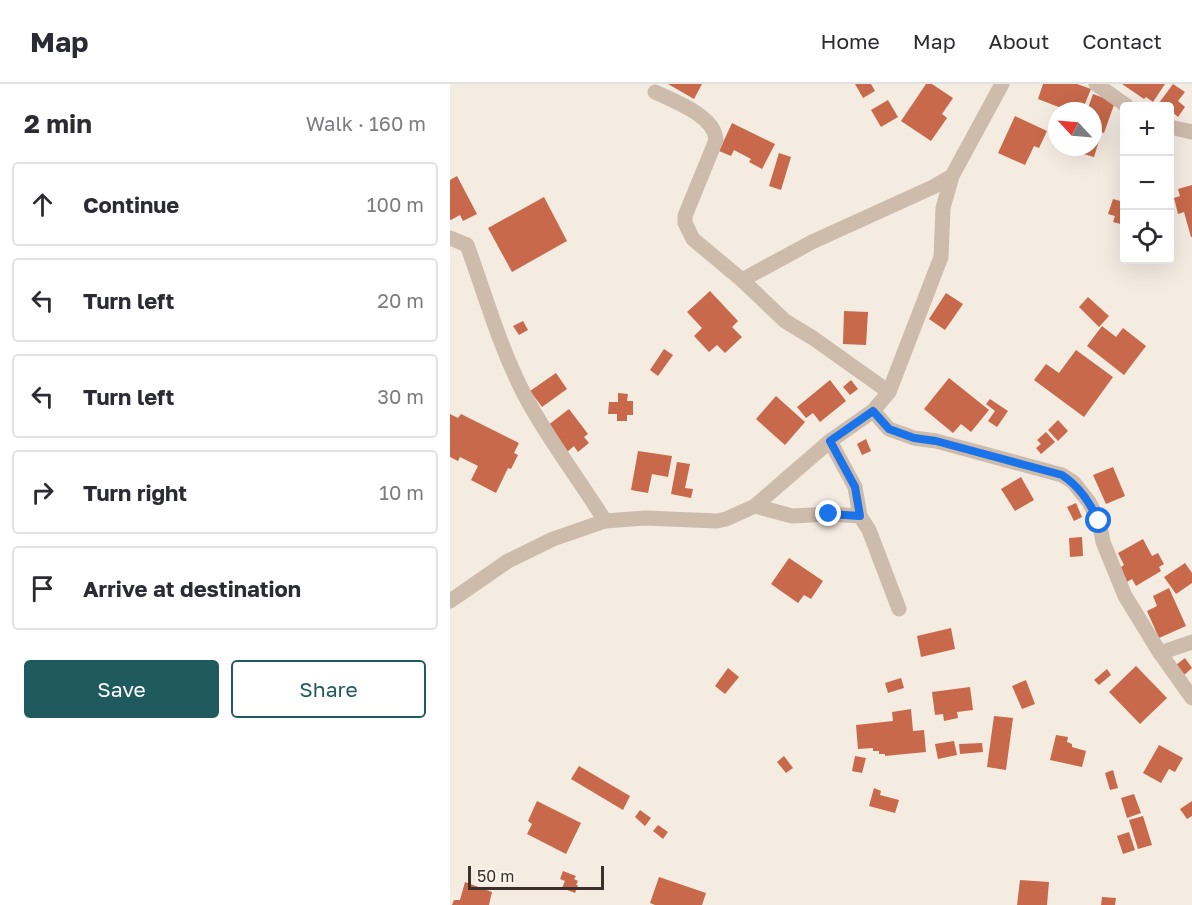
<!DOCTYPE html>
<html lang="en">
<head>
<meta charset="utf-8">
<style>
  :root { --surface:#fff; --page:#f2f2f3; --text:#2b2b33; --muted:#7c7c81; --line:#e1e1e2; --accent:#1f5a5e }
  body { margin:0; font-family:"Golos Text",sans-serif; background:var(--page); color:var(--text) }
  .controls { position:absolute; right:18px; top:18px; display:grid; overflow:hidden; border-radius:6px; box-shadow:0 6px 24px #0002 }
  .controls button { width:54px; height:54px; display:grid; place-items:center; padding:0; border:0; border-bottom:2px solid var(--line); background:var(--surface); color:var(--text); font:30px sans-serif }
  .compass { position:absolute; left:598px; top:18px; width:54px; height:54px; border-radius:50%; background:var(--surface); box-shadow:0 6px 24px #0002; rotate:296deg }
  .scale { position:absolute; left:18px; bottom:15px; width:136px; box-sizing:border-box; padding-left:6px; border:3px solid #3b302b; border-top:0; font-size:16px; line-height:21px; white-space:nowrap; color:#3b302b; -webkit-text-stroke:4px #fbf5ee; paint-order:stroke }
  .stop { position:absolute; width:18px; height:18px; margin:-14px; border:4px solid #1a73e8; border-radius:50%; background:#fff }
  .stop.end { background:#1a73e8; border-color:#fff; box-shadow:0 2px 6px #0008 }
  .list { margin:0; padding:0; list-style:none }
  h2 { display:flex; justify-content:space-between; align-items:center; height:78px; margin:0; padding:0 24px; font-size:26px }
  h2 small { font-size:20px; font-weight:400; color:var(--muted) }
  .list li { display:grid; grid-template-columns:39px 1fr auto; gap:18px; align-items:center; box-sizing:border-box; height:84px; margin:0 12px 12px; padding:0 12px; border:2px solid var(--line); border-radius:6px }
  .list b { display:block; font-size:22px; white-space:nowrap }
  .list em { font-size:20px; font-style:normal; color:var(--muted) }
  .actions { display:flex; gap:12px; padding:18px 24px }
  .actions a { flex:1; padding:14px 0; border:2px solid var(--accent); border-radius:6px; text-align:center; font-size:21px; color:var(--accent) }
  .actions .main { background:var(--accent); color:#fff }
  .icon { flex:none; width:33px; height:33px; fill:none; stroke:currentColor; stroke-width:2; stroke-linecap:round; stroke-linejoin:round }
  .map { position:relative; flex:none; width:742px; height:821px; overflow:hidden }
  header { display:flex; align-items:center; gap:36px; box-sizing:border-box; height:84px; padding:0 30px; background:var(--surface); border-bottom:2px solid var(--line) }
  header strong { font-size:28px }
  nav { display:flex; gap:33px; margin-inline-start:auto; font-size:21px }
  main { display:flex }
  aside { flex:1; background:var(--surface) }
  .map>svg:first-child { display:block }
</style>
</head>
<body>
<header>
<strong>Map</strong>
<nav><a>Home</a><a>Map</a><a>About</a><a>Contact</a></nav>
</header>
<main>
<aside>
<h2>2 min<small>Walk · 160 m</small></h2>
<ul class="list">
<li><svg class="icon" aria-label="ahead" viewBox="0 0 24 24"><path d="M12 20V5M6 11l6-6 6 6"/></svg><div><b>Continue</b></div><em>100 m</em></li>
<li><svg class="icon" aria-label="left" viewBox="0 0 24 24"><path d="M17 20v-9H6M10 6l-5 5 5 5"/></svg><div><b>Turn left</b></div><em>20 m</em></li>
<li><svg class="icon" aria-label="left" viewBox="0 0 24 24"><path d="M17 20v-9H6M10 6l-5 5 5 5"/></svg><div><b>Turn left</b></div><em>30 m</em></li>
<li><svg class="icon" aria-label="right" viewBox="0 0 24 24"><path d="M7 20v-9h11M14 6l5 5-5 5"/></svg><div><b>Turn right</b></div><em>10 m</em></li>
<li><svg class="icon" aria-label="arrive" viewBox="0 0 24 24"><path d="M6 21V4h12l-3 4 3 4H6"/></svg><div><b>Arrive at destination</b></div></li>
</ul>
<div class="actions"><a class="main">Save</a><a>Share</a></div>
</aside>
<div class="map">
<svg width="742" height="821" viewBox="0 0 742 821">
  <rect width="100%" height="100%" fill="#f4ebe1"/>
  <g fill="#c8694b">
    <path d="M218,0h34l-8,15z"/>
    <path d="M405,0h16l4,7 -12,7z"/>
    <path d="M476,0h6l21,14 -11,16 5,4 -16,23 -30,-20z"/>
    <path d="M593,0h34l14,5 -9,22h-13l-31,-12z"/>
    <path d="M672,0h43l-12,18 -7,-5 -2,2z"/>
    <path d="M723,0l12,8 -7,9 7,6 -7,10 -8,-7v-4h-6l-5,-3z"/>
    <path d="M643,10l22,8 -11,31 -11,-4v-18h-6z"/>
    <path d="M438,16l10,17 -17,10 -10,-17z"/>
    <path d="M565,32l32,15 -8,17 -5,-2 -9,19 -27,-12z"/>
    <path d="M282,39l43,21 -13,25 -13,-7 2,-3 -17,-9 -3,6 -12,-5z"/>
    <path d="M643,47l8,3 -7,23 -31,-9 30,-1z"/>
    <path d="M329,69l12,4 -10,33 -12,-4z"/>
    <path d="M7,92l20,38 -14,7 -3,-6 -9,5 -1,-1v-39z"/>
    <path d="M742,101v52h-1l-7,-25 -6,2 -4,-16 6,-2 -2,-7z"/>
    <path d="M94,113l23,44 -55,31 -24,-44z"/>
    <path d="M663,115l11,3v23l-11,-3 2,-6 -7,-2z"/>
    <path d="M260,207l28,30 -6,6 10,10 -17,16 -8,-8 -8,7 -15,-16 8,-8 -15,-16z"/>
    <path d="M496,209l17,11 -18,26 -16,-11z"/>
    <path d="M638,213l21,19 -10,11 -20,-20z"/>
    <path d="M394,227l24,1 -2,33 -23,-1z"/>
    <path d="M73,237l5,9 -9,5 -6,-9z"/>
    <path d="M652,242l14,11 7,-9 23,18 -22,29 -37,-29z"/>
    <path d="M214,265l9,6 -15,21 -8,-6z"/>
    <path d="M626,266l37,27 -29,40 -50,-37 12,-16 13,9z"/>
    <path d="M106,289l11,16 -25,18 -12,-16z"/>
    <path d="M499,294l40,32 -18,22 -10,-8 -8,9 -29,-24z"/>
    <path d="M380,296l16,21 -26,21 -7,-9 -7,5 -9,-11z"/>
    <path d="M401,296l7,9 -8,6 -7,-8z"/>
    <path d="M168,309l10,1 -1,7h6v14h-6v6h-10v-7h-9l1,-12h9z"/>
    <path d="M326,312l29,26 -20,23 -29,-26z"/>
    <path d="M540,315l18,12 -11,16 -9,-6 7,-10 -9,-7z"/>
    <path d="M119,325l19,25 -4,3 5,6 -11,9 -4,-6 -7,6 -20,-26z"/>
    <path d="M0,330l8,4 3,-4 58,29 -5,10 4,2 -7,14 -3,-1 -12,25 -25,-13 7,-14 -18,-9 -2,4 -8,-4z"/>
    <path d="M608,336l10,11 -10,10 -10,-11z"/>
    <path d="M596,348l9,10 -14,12 -5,-6 5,-4 -4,-4z"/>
    <path d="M416,355l5,12 -9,4 -5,-11z"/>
    <path d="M188,367l34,5 -4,21 -16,-3 -4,19 -17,-3z"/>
    <path d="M227,378l13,2 -5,24 8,1 -2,9 -20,-4z"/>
    <path d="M663,383l12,29 -19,8 -13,-29z"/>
    <path d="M571,393l13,23 -19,11 -14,-22z"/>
    <path d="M626,419l6,14 -8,4 -7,-14z"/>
    <path d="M632,453l1,19 -13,1 -1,-19z"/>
    <path d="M693,455l9,17 6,-3 6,11 -5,3 2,4 -25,15 -4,-7 -7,4 -7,-14 6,-4 -6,-12z"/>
    <path d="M339,474l34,23 -12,18 -7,-4 -6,8 -27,-19z"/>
    <path d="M735,479l7,10v10l-16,11 -12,-17z"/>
    <path d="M719,504l17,38 -27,12 -12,-27 10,-5 -4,-10z"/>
    <path d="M501,544l4,21 -34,8 -4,-21z"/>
    <path d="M735,574l7,10 -8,7 -8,-10z"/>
    <path d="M686,582l31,32 -27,26 -31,-32z"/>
    <path d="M278,584l11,9 -14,17 -10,-8z"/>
    <path d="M657,585l4,6 -12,10 -5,-5z"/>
    <path d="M451,594l3,10 -16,5 -3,-10z"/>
    <path d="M576,596l9,24 -13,5 -10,-23z"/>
    <path d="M520,603l3,23 -16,2 1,6 -14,3 -1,-7 -8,1 -3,-23z"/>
    <path d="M461,625l2,22 11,-1 2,22 -41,4v-2h-6v-3h-6v-3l-15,1 -2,-24 37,-4 -1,-9z"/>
    <path d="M544,632l19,2 -7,52 -19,-3z"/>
    <path d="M606,651l12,2 -1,5 5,2v3l14,4 -4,16 -32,-7z"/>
    <path d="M504,657l3,14 -19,4 -3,-15z"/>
    <path d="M532,659l1,9 -23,2 -1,-10z"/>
    <path d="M709,661l24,13 -8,14 -6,-3 -8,14 -18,-10z"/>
    <path d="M334,672l9,12 -7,5 -9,-11z"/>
    <path d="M405,672l11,2 -4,15 -10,-2z"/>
    <path d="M129,682l51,30 -7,14 -52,-31z"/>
    <path d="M663,686l5,18 -8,2 -5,-17z"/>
    <path d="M424,704l7,3 -1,4 19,5 -4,13 -26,-7z"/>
    <path d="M684,710l7,19 -14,5 -6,-20z"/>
    <path d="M87,717l44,22 -15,31 -39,-20 5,-10 -4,-3z"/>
    <path d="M742,717v15l-5,3 -7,-10z"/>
    <path d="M190,726l11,8 -6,8 -10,-9z"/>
    <path d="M693,732l9,29 -14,4 -9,-29z"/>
    <path d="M208,741l10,7 -5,7 -10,-8z"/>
    <path d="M679,748l6,18 -12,4 -6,-18z"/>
    <path d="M113,787l13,5 -2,3 4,2 -2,4h2l-3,8 -13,-5 3,-7 -5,-2z"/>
    <path d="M209,793l47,16 -4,12h-47l-5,-2z"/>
    <path d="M570,796l29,2 -2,23h-30z"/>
    <path d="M15,798l27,10 -3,13h-37l2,-5h6z"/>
    <path d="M652,813l14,1 -1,7h-14z"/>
  </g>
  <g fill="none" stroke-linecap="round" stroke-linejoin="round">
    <g stroke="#cdbbac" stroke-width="15">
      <path d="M646,0l31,22"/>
      <path d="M205,8c19,9 60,24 61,48l-31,76v7l8,16 49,41 43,41 28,17 76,54"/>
      <path d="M720,43l22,5"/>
      <path d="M0,154l17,7c18,49 32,100 56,147 23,45 55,85 82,129"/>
      <path d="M292,196l70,-38 121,-55 19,-11"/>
      <path d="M423,327l16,18 25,9 22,3 126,34 11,7 16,20 10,19 4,21 22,54 35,57 32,45"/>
      <path d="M380,357l25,46 5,29"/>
      <path d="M305,422l37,10 37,-2 31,2 9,14 30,79"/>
      <path d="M0,517l58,-40 45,-22 52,-18 40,-3 72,3 9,-2 29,-13 75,-65 43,-30 16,-19 52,-135 2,-49 9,-32 50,-92"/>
      <path d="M710,569l32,-11"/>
    </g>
  </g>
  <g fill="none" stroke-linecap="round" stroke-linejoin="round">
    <path stroke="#1a73e8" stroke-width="8" d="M379,430l31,2 -5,-29 -25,-46 43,-30 16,18 25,9 22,3 126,34c18,12 27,27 37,46"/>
  </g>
</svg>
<div class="controls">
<button>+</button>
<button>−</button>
<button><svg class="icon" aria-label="locate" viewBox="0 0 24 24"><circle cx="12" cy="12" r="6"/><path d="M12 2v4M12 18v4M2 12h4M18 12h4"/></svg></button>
</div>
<svg class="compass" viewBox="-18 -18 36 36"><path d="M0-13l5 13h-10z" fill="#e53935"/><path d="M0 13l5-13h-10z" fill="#7c7c81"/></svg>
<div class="scale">50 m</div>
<div class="stop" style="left:649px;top:437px"></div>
<div class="stop end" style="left:379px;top:430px"></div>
</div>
</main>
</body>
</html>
